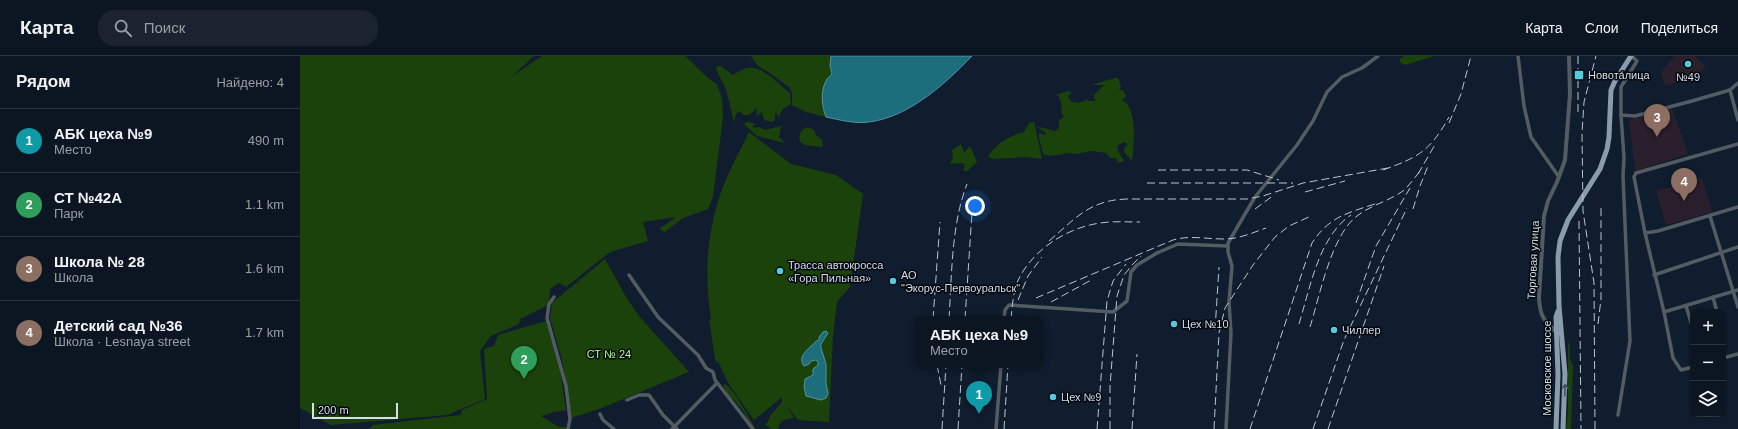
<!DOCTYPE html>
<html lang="ru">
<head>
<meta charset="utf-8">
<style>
  :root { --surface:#0c1622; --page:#1a232f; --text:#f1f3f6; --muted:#9a9fa5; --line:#2c3540; --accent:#53cbda }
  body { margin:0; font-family:Arial,sans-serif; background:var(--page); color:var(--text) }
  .controls { position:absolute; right:12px; bottom:12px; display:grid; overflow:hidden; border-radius:8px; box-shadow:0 1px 3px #0004 }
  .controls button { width:36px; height:36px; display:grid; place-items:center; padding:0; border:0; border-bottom:1px solid var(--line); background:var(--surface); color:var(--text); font:20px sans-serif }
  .scale { position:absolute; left:12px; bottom:10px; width:86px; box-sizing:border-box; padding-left:4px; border:2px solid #d5dee9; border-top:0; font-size:11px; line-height:14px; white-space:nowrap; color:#d5dee9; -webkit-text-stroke:3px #03070e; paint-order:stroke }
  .you { position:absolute; left:675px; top:150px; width:14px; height:14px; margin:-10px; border:3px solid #fff; border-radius:50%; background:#1a73e8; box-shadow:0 0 0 6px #1a73e833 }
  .badge { display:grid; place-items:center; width:26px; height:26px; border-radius:50%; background:var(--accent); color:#fff; font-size:13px; font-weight:700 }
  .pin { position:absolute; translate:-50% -33px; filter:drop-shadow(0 1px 2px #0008) }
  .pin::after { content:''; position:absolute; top:21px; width:14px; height:12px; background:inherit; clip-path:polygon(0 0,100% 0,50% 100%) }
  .popup { position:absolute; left:615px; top:260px; width:128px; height:52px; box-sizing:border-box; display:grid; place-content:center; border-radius:8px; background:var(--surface); filter:drop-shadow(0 1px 3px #0005); font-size:13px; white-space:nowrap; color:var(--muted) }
  .popup b { font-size:15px; color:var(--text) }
  .popup::after { content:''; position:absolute; left:50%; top:100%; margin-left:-8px; border:8px solid transparent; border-top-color:var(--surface) }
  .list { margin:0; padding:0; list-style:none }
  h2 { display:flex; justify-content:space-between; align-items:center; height:52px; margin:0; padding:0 16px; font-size:17px }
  h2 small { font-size:13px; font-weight:400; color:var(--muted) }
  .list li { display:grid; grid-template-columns:26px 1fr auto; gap:12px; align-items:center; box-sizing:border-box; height:64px; padding:0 16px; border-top:1px solid var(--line) }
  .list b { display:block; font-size:15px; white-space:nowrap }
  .list p { margin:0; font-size:13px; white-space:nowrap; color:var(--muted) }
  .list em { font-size:13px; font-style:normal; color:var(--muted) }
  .icon { flex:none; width:22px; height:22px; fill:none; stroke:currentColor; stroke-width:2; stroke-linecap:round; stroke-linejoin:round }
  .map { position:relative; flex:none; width:1438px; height:373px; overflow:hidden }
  header { display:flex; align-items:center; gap:24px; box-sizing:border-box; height:56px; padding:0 20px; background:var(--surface); border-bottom:1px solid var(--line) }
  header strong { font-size:19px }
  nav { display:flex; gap:22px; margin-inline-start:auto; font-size:14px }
  .search { width:280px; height:36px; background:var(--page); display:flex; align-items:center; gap:10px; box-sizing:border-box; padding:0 14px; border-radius:16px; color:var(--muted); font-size:15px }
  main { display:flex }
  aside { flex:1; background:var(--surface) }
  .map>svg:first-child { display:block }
</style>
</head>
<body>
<header>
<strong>Карта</strong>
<div class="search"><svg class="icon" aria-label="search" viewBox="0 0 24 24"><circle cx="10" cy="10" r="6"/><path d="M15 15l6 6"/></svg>Поиск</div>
<nav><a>Карта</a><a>Слои</a><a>Поделиться</a></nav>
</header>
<main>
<aside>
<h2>Рядом<small>Найдено: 4</small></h2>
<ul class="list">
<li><span class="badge" style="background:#0f9aa8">1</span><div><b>АБК цеха №9</b><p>Место</p></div><em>490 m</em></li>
<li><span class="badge" style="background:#2e9e5b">2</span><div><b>СТ №42А</b><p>Парк</p></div><em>1.1 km</em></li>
<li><span class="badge" style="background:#8d6e63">3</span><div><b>Школа № 28</b><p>Школа</p></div><em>1.6 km</em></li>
<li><span class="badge" style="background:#8d6e63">4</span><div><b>Детский сад №36</b><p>Школа · Lesnaya street</p></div><em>1.7 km</em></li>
</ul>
</aside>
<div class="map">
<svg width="1438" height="373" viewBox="0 0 1438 373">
  <rect width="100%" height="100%" fill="#101d2e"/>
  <g fill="#2a1f2c">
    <path d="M1375,0h20l11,11 -12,10 -29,9 -4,-14z"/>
    <path d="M1372,52l16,46 -53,17 -6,-51z"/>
    <path d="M1402,122l10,34 -46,13 -10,-34z"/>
  </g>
  <g fill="#1c420b">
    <path d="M0,0h234l-23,21 31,-21h143l23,22 9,6 5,15 1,18 -10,80 -5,12 -25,9 -18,14 -6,-3 17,-12 -33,5 5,19 -38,11 -44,35 -7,-4 -9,6 -1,12 -1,4 -28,14 -1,5 -28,12 -11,15 5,48 -38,16 -116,10 -31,-17z"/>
    <path d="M451,0h81l-2,10 2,8c-11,11 -12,28 -6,43l-20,-5 -14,-7v-11l-2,-6 -20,-15 -12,-7z"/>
    <path d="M1105,0h29l-29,9 -4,-2 -2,-4z"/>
    <path d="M417,10h3l13,9c4,-2 7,-5 11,-6 17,-7 34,16 46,24l1,11 -7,4 -6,9 -1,-4 -2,1v6l-3,2 -8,-2 -2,-8 -6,4 1,-8 -8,7h-5l-5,-4 -3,3 -2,8 -8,-33 -10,-20z"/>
    <path d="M815,22h3l3,8 -2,4h4l3,6 -4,4c16,7 12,47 10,61l-8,-9v-4l4,-4 -4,-2 -7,4 1,5 6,10 -8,3 2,-2 -2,-4h-5l-5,-5 -14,-2 -17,3 -6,-1 -18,3 -8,-2 -4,-17v-4l6,2 1,-2 -9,-6c7,0 15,4 19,4l3,-3v-8l4,-2v-3l-2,-4 1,-4 -3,-11 -4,-1 14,-4 2,1 -3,5 4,5 7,1 9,-4 -1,2h7l3,-2h-3v-4l10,-10h-13z"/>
    <path d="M447,66l9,2 -4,2 3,2 4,-1 6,3 16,-4 -2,11 6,6 -28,-7 -12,-11 -1,-1z"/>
    <path d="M734,66l8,37 -16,-2 -32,2 -6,-2c7,-13 23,-22 36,-25l5,-9z"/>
    <path d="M508,71l6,3 2,5 6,5 1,7 -18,-2 -5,-3c-2,-8 1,-13 8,-15z"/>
    <path d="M449,76l42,32 45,11 27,19 -13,93 -13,15 -4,34 -4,86 -31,-2 -11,-14 7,12c-8,2 -13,0 -16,11h-7l-6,-5 3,-2 2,-6 12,-14v-3l-1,-1 -27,22 -27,-39 -9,-20 -1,2 -2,-4 -6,-40 2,1c-6,-38 -5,-79 6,-115 7,-26 21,-50 32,-73z"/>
    <path d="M661,88l3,9 6,-7 7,16 -10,9h-4l2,-6 -3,-2 -12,1 3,-6 -1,-8z"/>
    <path d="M305,203l21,38 13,19 50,56 -90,37 -28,9 -3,-28 -7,-34 -11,-38 2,-15z"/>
    <path d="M246,265l14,49 6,40 -12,2 -13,4 18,11h8v2h-198l4,-4 88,-10 1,-5 25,-11 -3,-50 10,-3 4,-11z"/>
    <path d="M1268,285c4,8 -1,16 5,24l-2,64h-5l2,-18z"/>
    <path d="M425,328c9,4 24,35 31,45 -7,-5 -10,-14 -15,-21 -6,-8 -15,-13 -18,-23z"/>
  </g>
  <g fill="#1d6e7c" stroke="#54909d">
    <path d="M531,0h141c-27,28 -63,61 -103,66 -14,2 -29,-2 -43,-5 -4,-10 -6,-25 0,-36 1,-3 4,-5 6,-7l-2,-8z"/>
    <path d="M523,276l3,-1 2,2 -7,11v4l5,16v19l2,11 -2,4 -5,2 -15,-4 -2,-9 1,-8 8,-4v-6l5,-4v-3l-2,-2 -5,1 -2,3 -5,2c-6,-9 1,-14 7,-20 4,-3 4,-5 8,-6v-3z"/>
  </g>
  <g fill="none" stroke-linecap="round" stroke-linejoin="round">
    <g stroke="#535c63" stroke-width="3.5">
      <path d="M1218,0l6,50 7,31 28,40"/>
      <path d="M1430,34l8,30"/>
      <path d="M1321,59l14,1 57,-15 38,-11 8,-7"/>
      <path d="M1410,160l28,91"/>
      <path d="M1345,177l13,-2 80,-24"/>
      <path d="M329,219l29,42 40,38 8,13 7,4 2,8 38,49"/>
      <path d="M1354,219l84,-28"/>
      <path d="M254,241l-5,7 -2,14 19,68 4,33 -2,10"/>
      <path d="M1413,241l4,15"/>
      <path d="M1386,250l7,23"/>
      <path d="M1364,256l74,-22"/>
      <path d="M704,263l1,-9 4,-5 104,7 14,-11 4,-29 6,-7 20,-12 21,-9 49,2"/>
      <path d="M1423,302l15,-4"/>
      <path d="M1393,311l-12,3 -8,-12 -9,-46 -19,-79 -11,-56 2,-4 102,-29"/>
      <path d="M327,344l12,-5h10l14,20 14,14"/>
      <path d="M300,358l3,6 11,9"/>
      <path d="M1318,359l12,-74 -7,-165 1,-18 -3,-43v-28l16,-26 -3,-3h-5"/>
      <path d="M372,373l45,-46"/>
      <path d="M696,373l5,-64"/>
      <path d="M926,373l5,-96 -2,-31 3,-36 -4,-14v-9l27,-46 42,-52 16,-24 14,-29 15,-15 20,-9 16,-12"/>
    </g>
    <path stroke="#535c63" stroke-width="4" d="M1257,277c-13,-13 -17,-16 -18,-35l5,-82 4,-15 9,-19 8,-22 5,-66 -1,-38"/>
    <g stroke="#8a9cac" stroke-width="5">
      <path d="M1256,373l2,-54 -2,-58 2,-6"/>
      <path d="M1263,373l2,-55 -6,-68 -1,-49 2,-16 8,-21 32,-51 7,-20 2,-12 2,-47 4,-9 16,-25"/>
    </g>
    <g stroke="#bbc4d0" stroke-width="1" stroke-dasharray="8 4" stroke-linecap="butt">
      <path d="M1278,0v57"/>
      <path d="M1149,67l12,-29 10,-38"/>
      <path d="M858,114h89l32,10"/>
      <path d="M1083,114c36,-13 47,-19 66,-53"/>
      <path d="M1118,118l18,-31"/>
      <path d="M847,127h146"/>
      <path d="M1005,136l40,-11"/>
      <path d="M955,153l19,-14"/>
      <path d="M1113,153l7,-23 8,-20"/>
      <path d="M1279,165l2,208"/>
      <path d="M749,185c26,-22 40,-41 78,-42h120l16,-3 40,-13 85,-15"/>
      <path d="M736,242l137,-58c17,-5 33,-1 51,-1 15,0 28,-6 42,-11"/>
      <path d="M718,244l10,-24 14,-19"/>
      <path d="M751,246l42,-23"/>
      <path d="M1056,247l20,-57 34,-58"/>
      <path d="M633,263l7,-97"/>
      <path d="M649,263c3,-45 2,-93 18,-135"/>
      <path d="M665,263l8,-122"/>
      <path d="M711,263c1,-11 2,-23 5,-34 13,-33 49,-57 84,-62 13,-2 26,-1 40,-1"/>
      <path d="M999,268c11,-36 20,-88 52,-109"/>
      <path d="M1298,268l3,-25v-94"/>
      <path d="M1010,271c10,-32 21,-91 47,-111 14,-11 32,-15 46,-25 7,-6 12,-14 18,-21"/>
      <path d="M915,274l4,-63"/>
      <path d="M637,309l4,20"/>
      <path d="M642,373l4,-64"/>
      <path d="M658,373l4,-64"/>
      <path d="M704,373l4,-64"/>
      <path d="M797,373l10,-128 6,-20 13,-17"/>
      <path d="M810,373v-43l7,-90 7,-21 9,-11 8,-8"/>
      <path d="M832,373l5,-75"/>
      <path d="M914,373l5,-96 6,-25 28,-43 22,-28 14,-11 22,-10"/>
      <path d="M950,373l62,-186c17,-26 35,-30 63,-39"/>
      <path d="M1013,373l31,-89 63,-132"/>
      <path d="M1028,373l56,-163"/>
      <path d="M1295,373l-1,-146 -11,-72 -1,-78 2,-31 12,-46"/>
    </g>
  </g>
  <defs><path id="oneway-shaft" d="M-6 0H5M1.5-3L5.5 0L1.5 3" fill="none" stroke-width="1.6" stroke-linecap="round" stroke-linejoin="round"/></defs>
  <use stroke="#46525d" href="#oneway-shaft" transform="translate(1265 334) rotate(-88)"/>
  <g fill="#53cbda" stroke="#03070e" stroke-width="1.5">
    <circle cx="1388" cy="8" r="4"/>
    <rect x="1274" y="14" width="10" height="10" rx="2"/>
    <circle cx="480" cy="215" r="4"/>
    <circle cx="593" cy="225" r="4"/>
    <circle cx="874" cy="268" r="4"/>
    <circle cx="1034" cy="274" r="4"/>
    <circle cx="753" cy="341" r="4"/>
  </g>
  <g text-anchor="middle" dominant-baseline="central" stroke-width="3" stroke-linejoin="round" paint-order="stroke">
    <g font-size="11" fill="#d5dee9" stroke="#03070e" text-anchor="start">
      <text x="1288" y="19">Новота́лица</text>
      <text x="1388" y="21" text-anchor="middle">№49</text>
      <text x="488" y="209">Трасса автокросса<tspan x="488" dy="13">«Гора Пильная»</tspan></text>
      <text x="601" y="219">АО<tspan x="601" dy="13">"Экорус-Первоуральск"</tspan></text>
      <text x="882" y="268">Цех №10</text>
      <text x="1042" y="274">Чиллер</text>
      <text x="761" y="341">Цех №9</text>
    </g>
    <g font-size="11" fill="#d5dee9" stroke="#03070e">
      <text transform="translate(1233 204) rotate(-87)">Торговая улица</text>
      <text transform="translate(1247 312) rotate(-90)">Московское шоссе</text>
    </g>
    <g font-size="11" fill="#adfc91" stroke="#03070e">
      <text x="309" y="298">СТ № 24</text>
    </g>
  </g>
</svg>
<div class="controls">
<button>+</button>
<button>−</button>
<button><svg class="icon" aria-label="layers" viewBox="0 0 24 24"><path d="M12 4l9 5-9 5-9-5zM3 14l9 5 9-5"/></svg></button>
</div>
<div class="scale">200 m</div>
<div class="you"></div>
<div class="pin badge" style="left:679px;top:358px;background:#0f9aa8">1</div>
<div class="popup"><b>АБК цеха №9</b>Место</div>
<div class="pin badge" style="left:224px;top:323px;background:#2e9e5b">2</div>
<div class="pin badge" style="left:1357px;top:81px;background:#8d6e63">3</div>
<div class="pin badge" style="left:1384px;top:145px;background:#8d6e63">4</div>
</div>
</main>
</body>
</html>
